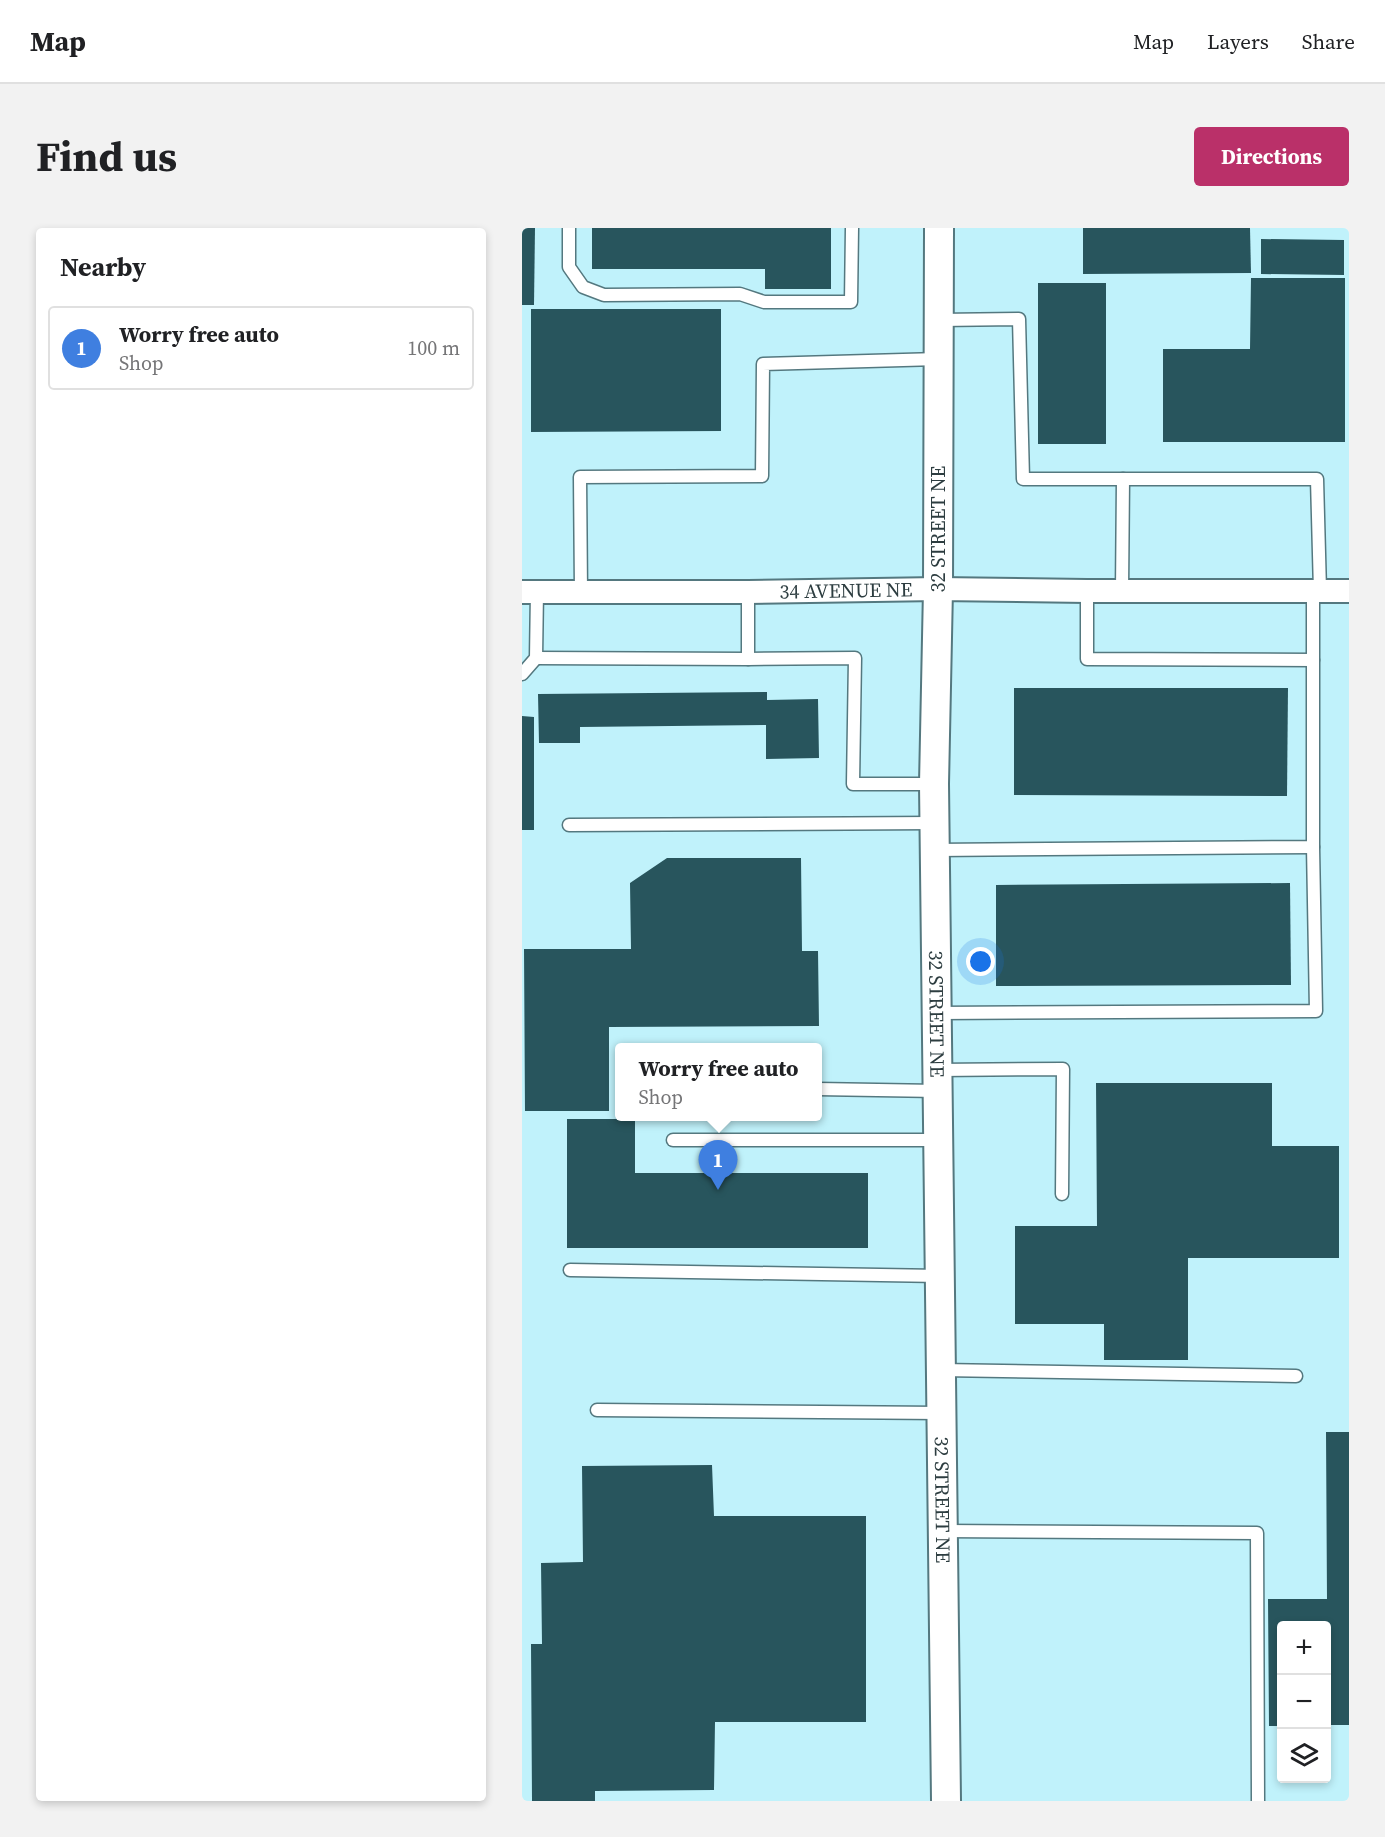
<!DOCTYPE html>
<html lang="en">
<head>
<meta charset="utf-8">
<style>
  :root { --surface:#fff; --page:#f2f2f2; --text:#202124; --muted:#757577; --line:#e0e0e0; --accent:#ba3069 }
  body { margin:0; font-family:"Source Serif 4",serif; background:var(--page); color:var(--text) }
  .controls { position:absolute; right:18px; bottom:18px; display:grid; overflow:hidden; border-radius:6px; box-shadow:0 3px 9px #0003 }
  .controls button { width:54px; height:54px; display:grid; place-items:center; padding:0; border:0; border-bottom:2px solid var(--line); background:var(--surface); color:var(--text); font:30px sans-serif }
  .you { position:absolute; left:459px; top:734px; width:21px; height:21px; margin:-15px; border:4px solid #fff; border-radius:50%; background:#1a73e8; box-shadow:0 0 0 9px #1a73e833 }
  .badge { display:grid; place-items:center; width:39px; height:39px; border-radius:50%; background:var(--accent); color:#fff; font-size:20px; font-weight:700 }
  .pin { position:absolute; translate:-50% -50px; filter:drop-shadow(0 2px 3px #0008) }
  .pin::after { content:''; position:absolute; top:32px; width:21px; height:18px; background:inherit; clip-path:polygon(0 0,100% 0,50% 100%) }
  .popup { position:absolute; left:93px; top:815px; width:207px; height:78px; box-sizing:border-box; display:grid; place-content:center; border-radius:6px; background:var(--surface); filter:drop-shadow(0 2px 4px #0005); font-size:20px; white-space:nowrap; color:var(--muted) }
  .popup b { font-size:22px; color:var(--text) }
  .popup::after { content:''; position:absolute; left:50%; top:100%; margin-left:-12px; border:12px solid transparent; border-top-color:var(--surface) }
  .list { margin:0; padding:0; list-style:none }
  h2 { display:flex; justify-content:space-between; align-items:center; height:78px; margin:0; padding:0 24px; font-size:26px }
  h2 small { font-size:20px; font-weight:400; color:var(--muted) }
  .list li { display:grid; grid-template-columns:39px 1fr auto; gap:18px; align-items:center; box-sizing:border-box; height:84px; margin:0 12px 12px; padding:0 12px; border:2px solid var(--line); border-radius:6px }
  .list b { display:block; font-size:22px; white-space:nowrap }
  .list p { margin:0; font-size:20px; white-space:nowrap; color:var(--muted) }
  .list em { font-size:20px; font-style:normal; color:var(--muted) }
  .icon { flex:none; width:33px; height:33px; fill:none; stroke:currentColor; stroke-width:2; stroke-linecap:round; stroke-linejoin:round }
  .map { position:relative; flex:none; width:827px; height:1573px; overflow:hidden; border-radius:6px }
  header { display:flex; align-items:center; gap:36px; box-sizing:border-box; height:84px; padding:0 30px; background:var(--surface); border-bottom:2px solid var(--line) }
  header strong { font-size:28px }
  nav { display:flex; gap:33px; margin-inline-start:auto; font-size:21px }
  .intro { display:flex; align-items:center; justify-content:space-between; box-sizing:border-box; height:144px; padding:0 36px }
  h1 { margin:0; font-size:42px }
  .button { padding:15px 27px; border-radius:6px; background:var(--accent); color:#fff; font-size:21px; font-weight:700 }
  main { display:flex; gap:36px; padding:0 36px }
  aside { flex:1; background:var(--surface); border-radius:6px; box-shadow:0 3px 9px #0003 }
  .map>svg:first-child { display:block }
</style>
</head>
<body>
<header>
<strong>Map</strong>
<nav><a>Map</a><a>Layers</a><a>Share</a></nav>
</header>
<div class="intro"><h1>Find us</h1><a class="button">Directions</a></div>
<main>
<aside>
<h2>Nearby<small></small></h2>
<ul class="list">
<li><span class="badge" style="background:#3f7fe0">1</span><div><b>Worry free auto</b><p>Shop</p></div><em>100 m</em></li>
</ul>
</aside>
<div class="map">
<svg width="827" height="1573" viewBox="0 0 827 1573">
  <rect width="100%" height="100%" fill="#d8f8fe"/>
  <path fill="#c0f2fb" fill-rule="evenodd" d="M0,0h827v1573h-827zM97,820h198v68h-198zM760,1398h44v152h-44z"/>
  <g fill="#28555d">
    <path d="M0,0h13l-1,77h-12z"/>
    <path d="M70,0h239v61h-66v-20h-173z"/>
    <path d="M561,0h167l1,45 -168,1z"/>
    <path d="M739,11l83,1v35l-83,-1z"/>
    <path d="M729,50h94v164h-182v-93h87z"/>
    <rect x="516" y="55" width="68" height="161"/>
    <path d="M9,81h190v122l-190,1z"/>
    <path d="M492,460h274l-1,108 -273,-1z"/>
    <path d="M245,464v8l51,-1 1,59 -53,1v-34l-186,2v16h-41l-1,-49z"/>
    <path d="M0,488l12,1v113h-12z"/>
    <path d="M145,630h134l1,93h16l1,75 -210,1v84h-84l-1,-162h107l-1,-66z"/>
    <path d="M768,655l1,102 -295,1v-101z"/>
    <path d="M574,855h176v63h67v112h-151v102h-84v-36h-89v-98h82z"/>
    <path d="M45,891h68v54h233v75h-301z"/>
    <path d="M804,1204h23v293h-23v-99h-44v100h-13l-1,-127h59z"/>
    <path d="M190,1237l2,51h152v206h-151l-1,68 -119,1v10h-63l-1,-157h11l-1,-81 42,-1 -1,-96z"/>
  </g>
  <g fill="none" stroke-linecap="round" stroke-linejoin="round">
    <defs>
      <g id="service">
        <path d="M47,0v39l14,20 21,8 136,-1 24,8h87l1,-74"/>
        <path d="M417,92l80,-1 4,160h294l3,112"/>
        <path d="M59,363l-1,-114 182,-1 1,-112 175,-5"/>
        <path d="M565,363v68l226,1v-69"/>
        <path d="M600,363l1,-112"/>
        <path d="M14,430l212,1v-67"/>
        <path d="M226,431l107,-1 -2,126h81"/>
        <path d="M0,446l14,-16 1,-67"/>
        <path d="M47,597l365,-2"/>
        <path d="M413,622l378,-3v-187"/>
        <path d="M415,785l379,-2 -3,-164"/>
        <path d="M415,842l126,-1 -1,125"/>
        <path d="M295,861l121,2"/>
        <path d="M151,912h265"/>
        <path d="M48,1042l370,6"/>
        <path d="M419,1142l355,6"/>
        <path d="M75,1182l344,3"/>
        <path d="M421,1303l314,2 1,268"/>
      </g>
      <g id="minor">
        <path id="s1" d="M0,364h226l190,-3 149,2h262"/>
      </g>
      <g id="tertiary">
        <path id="s2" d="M417,0l-1,361 -4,195 12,1017"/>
      </g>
    </defs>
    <use href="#service" stroke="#54787f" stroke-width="15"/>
    <use href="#minor" stroke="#54787f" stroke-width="26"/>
    <use href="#tertiary" stroke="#54787f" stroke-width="32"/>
    <use href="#service" stroke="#fff" stroke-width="12"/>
    <use href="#minor" stroke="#fff" stroke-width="22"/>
    <use href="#tertiary" stroke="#fff" stroke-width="28"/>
  </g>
  <g text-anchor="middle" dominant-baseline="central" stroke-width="6" stroke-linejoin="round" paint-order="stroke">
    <g font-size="20" fill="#2d3d40" stroke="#fff">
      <text transform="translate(416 301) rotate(-90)">32 STREET NE</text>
      <text stroke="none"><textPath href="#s1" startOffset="324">34 AVENUE NE</textPath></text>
      <text stroke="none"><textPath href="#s2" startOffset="786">32 STREET NE</textPath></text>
      <text stroke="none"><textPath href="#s2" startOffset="1272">32 STREET NE</textPath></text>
    </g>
  </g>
</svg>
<div class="controls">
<button>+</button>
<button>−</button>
<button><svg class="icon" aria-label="layers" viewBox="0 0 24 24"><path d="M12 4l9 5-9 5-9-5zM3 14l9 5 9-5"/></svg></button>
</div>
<div class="you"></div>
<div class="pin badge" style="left:196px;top:962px;background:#3f7fe0">1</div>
<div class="popup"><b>Worry free auto</b>Shop</div>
</div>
</main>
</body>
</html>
